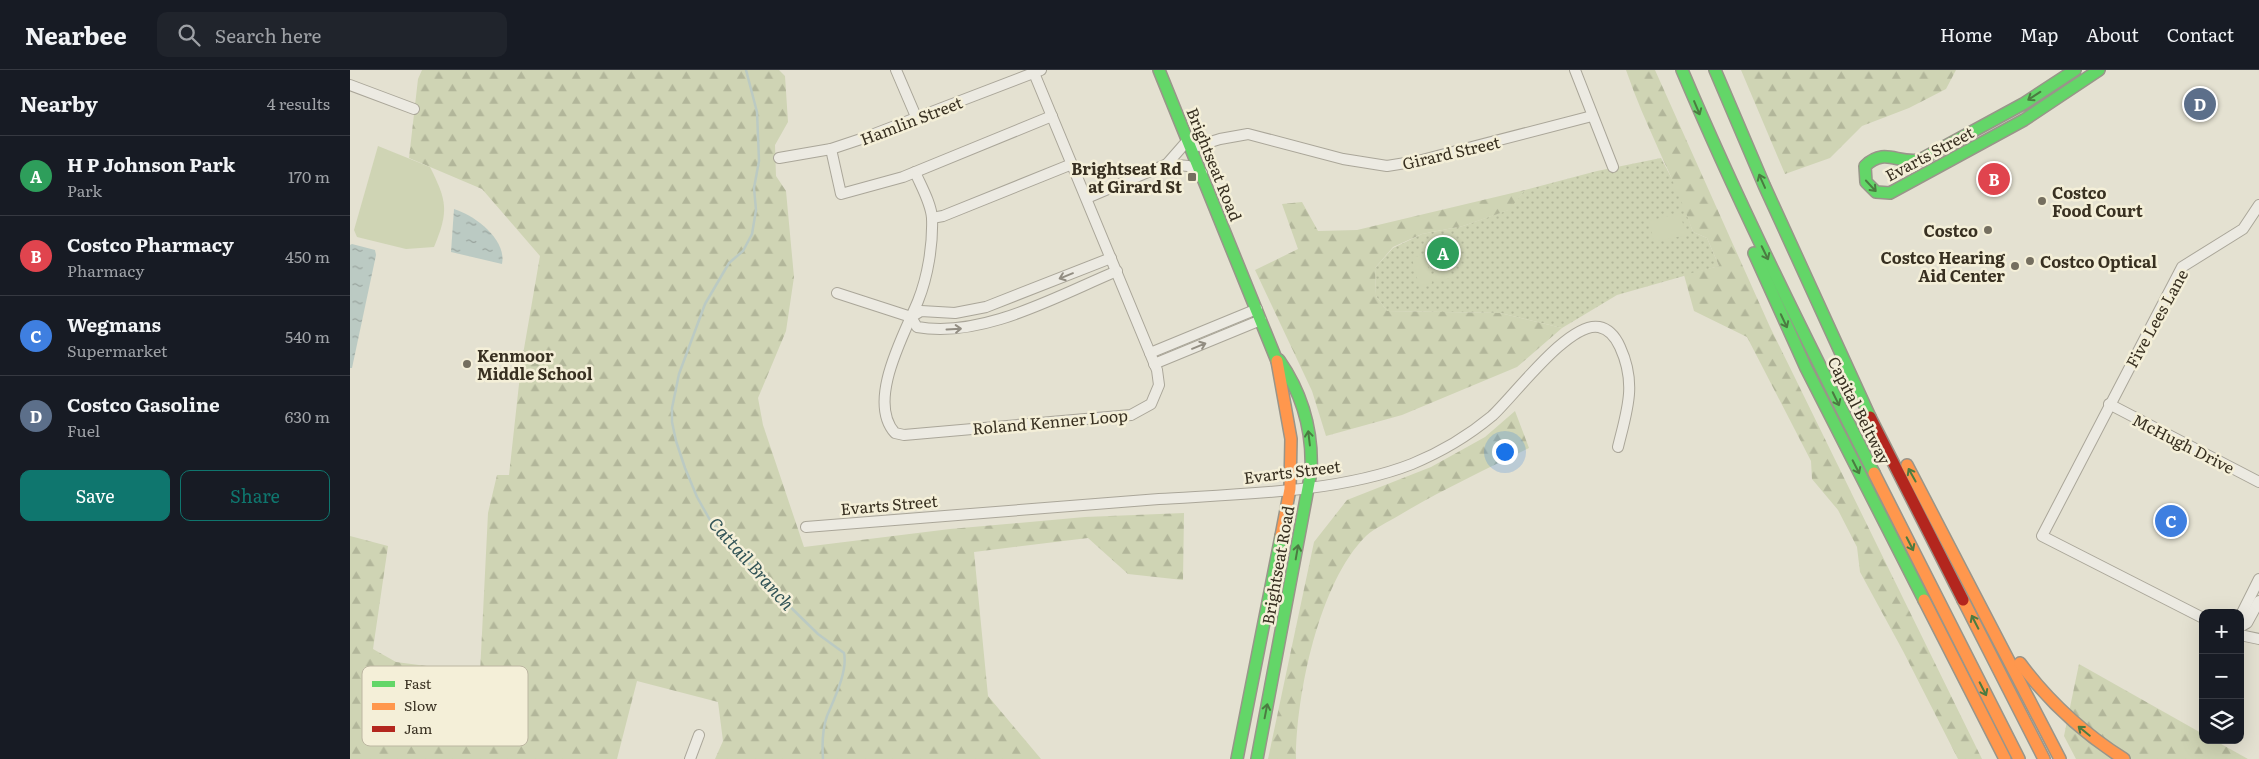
<!DOCTYPE html>
<html lang="en">
<head>
<meta charset="utf-8">
<style>
  :root { --surface:#171b24; --page:#20242c; --text:#f1f3f6; --muted:#9ea1a6; --line:#363941; --accent:#0f766e }
  body { margin:0; font-family:Literata,serif; background:var(--page); color:var(--text) }
  .controls { position:absolute; right:15px; bottom:15px; display:grid; overflow:hidden; border-radius:10px; box-shadow:0 5px 20px #0002 }
  .controls button { width:45px; height:45px; display:grid; place-items:center; padding:0; border:0; border-bottom:1px solid var(--line); background:var(--surface); color:var(--text); font:25px sans-serif }
  .you { position:absolute; left:1154px; top:381px; width:18px; height:18px; margin:-12px; border:4px solid #fff; border-radius:50%; background:#1a73e8; box-shadow:0 0 0 8px #1a73e833 }
  .badge { display:grid; place-items:center; width:32px; height:32px; border-radius:50%; background:var(--accent); color:#fff; font-size:16px; font-weight:700 }
  .pin { position:absolute; translate:-50% -50%; border:2px solid #fff; box-shadow:0 1px 5px #0006 }
  .list { margin:0; padding:0; list-style:none }
  h2 { display:flex; justify-content:space-between; align-items:center; height:65px; margin:0; padding:0 20px; font-size:21px }
  h2 small { font-size:16px; font-weight:400; color:var(--muted) }
  .list li { display:grid; grid-template-columns:32px 1fr auto; gap:15px; align-items:center; box-sizing:border-box; height:80px; padding:0 20px; border-top:1px solid var(--line) }
  .list b { display:block; font-size:19px; white-space:nowrap }
  .list p { margin:0; font-size:16px; white-space:nowrap; color:var(--muted) }
  .list em { font-size:16px; font-style:normal; color:var(--muted) }
  .actions { display:flex; gap:10px; padding:15px 20px }
  .actions a { flex:1; padding:11px 0; border:1px solid var(--accent); border-radius:10px; text-align:center; font-size:18px; color:var(--accent) }
  .actions .main { background:var(--accent); color:#fff }
  .icon { flex:none; width:28px; height:28px; fill:none; stroke:currentColor; stroke-width:2; stroke-linecap:round; stroke-linejoin:round }
  .map { position:relative; flex:none; width:1909px; height:689px; overflow:hidden }
  header { display:flex; align-items:center; gap:30px; box-sizing:border-box; height:70px; padding:0 25px; background:var(--surface); border-bottom:1px solid var(--line) }
  header strong { font-size:24px }
  nav { display:flex; gap:28px; margin-inline-start:auto; font-size:18px }
  .search { width:350px; height:45px; background:var(--page); display:flex; align-items:center; gap:12px; box-sizing:border-box; padding:0 18px; border-radius:10px; color:var(--muted); font-size:19px }
  main { display:flex }
  aside { flex:1; background:var(--surface) }
  .map>svg:first-child { display:block }
</style>
</head>
<body>
<header>
<strong>Nearbee</strong>
<div class="search"><svg class="icon" aria-label="search" viewBox="0 0 24 24"><circle cx="10" cy="10" r="6"/><path d="M15 15l6 6"/></svg>Search here</div>
<nav><a>Home</a><a>Map</a><a>About</a><a>Contact</a></nav>
</header>
<main>
<aside>
<h2>Nearby<small>4 results</small></h2>
<ul class="list">
<li><span class="badge" style="background:#2e9e5b">A</span><div><b>H P Johnson Park</b><p>Park</p></div><em>170 m</em></li>
<li><span class="badge" style="background:#e0444e">B</span><div><b>Costco Pharmacy</b><p>Pharmacy</p></div><em>450 m</em></li>
<li><span class="badge" style="background:#3f7fe0">C</span><div><b>Wegmans</b><p>Supermarket</p></div><em>540 m</em></li>
<li><span class="badge" style="background:#5c6f8a">D</span><div><b>Costco Gasoline</b><p>Fuel</p></div><em>630 m</em></li>
</ul>
<div class="actions"><a class="main">Save</a><a>Share</a></div>
</aside>
<div class="map">
<svg width="1909" height="689" viewBox="0 0 1909 689">
  <defs>
    <pattern id="green-dots" width="8" height="8" patternUnits="userSpaceOnUse" patternTransform="scale(1.25)"><rect width="8" height="8" fill="#cfd4b4"/><path d="M2 2h.1M6 6h.1" fill="none" stroke="#b2b69a" stroke-width="1.8" stroke-linecap="round"/></pattern>
    <pattern id="forest-firs" width="22" height="20" patternUnits="userSpaceOnUse" patternTransform="scale(1.25)"><rect width="22" height="20" fill="#cfd4b4"/><path d="M5 1l3.5 6h-7zM16 11l3.5 6h-7z" fill="#b2b69a"/></pattern>
    <pattern id="water-ripples" width="26" height="14" patternUnits="userSpaceOnUse" patternTransform="scale(1.25)"><rect width="26" height="14" fill="#bbcac3"/><path d="M2 4q2-2 4 0t4 0M15 11q2-2 4 0t4 0" fill="none" stroke="#99a49e"/></pattern>
  </defs>
  <rect width="100%" height="100%" fill="#e4e1d1"/>
  <path fill="url(#green-dots)" d="M1311,88l19,36 13,38 14,6 12,28 -102,29 -55,33 -62,-15 -113,-2 -11,-15 -1,-28 18,-20 29,-14 41,-8 45,-16 17,-20 72,-19z"/>
  <g fill="url(#forest-firs)">
    <path d="M72,0h357l6,6 3,46 -13,23 1,31 10,15 8,86 -8,54 -28,67 5,27 41,122 146,-18 135,-12 99,-4 -1,67 -55,-6 -40,-36 -114,14 14,144 53,63h-326l8,-18 -5,-39 -81,-21 -20,78h-267v-223l38,10 -15,103 23,13 84,11 8,-160 9,-38h12l12,-109 19,-110 -58,-67 -73,-31 9,-79z"/>
    <path d="M1276,0h29l115,257 212,432h-24l-55,-108 -43,-79 -3,-25 -19,-37 -26,-31 -1,-18 -64,-124 -53,-26 -10,-36 35,-9 -12,-28 -14,-6c-19,-55 -48,-106 -67,-162z"/>
    <path d="M1391,0h215l-10,19 -37,19 -47,18 -32,32 -45,16z"/>
    <path d="M1175,120l-16,20 -46,16 -41,8 -29,13 -18,21 1,28 11,15 113,2 62,15 -45,39 -115,48 -76,21 -14,-45 -57,-121 43,-21 -16,-45 20,-2 16,29 39,-1z"/>
    <path d="M1165,341l14,37c-44,22 -88,42 -131,68 -10,6 -23,12 -32,20 -47,46 -70,159 -70,223h-28l46,-217 33,-42 84,-33 54,-30z"/>
    <path d="M1729,594l124,70v6h11l34,19h-172l-12,-23z"/>
  </g>
  <g fill="#cfd4b4">
    <path d="M28,76l52,21c17,34 19,44 4,80l-28,2 -49,-12 -3,-7z"/>
    <path d="M1330,143l6,22 -32,7 -5,-21z"/>
    <path d="M1092,180l8,28 -13,4 -8,-29z"/>
    <path d="M1075,184l7,29 -13,3 -7,-28z"/>
  </g>
  <g fill="url(#water-ripples)">
    <path d="M104,139c20,6 53,30 48,55l-51,-12z"/>
    <path d="M2,174l23,6 1,5 -24,113h-2v-123z"/>
  </g>
  <g fill="none" stroke-linecap="round" stroke-linejoin="round">
    <path stroke="#bbcac3" stroke-width="2.5" d="M396,0l11,42 2,49 -5,27 2,22 -4,24 -9,17 -14,12 -24,41 -26,70 -7,34v14l4,19 9,27 12,29 13,23 65,72 43,42 26,19c4,18 -10,46 -17,63 -5,14 -5,28 -4,43"/>
    <defs>
      <g id="street">
        <path d="M546,0l21,49"/>
        <path d="M1225,0l38,97"/>
        <path d="M0,15l64,24"/>
        <path d="M841,78l29,-9 28,-5 95,25 44,7 31,-5 174,-45"/>
        <path d="M481,79l10,45 62,-17 149,-61"/>
        <path d="M429,88l52,-9 30,-10 180,-69"/>
        <path d="M817,94l21,-24"/>
        <path d="M565,102c6,14 16,31 17,46 1,26 -4,58 -14,83 -13,32 -52,100 -23,132l9,2 227,-20 20,-11 8,-19 -2,-15 -123,-297"/>
        <path d="M737,128l80,-34 21,2 14,7"/>
        <path d="M582,148l11,-2 129,-52"/>
        <path d="M487,223l74,24 6,10c65,12 140,-31 200,-56"/>
        <path d="M561,247l10,-6 34,2 31,-6 125,-49"/>
        <path d="M800,283l107,-44"/>
        <path d="M804,294l107,-44"/>
        <path d="M1759,334l150,78"/>
        <path d="M456,457c117,-10 235,-19 353,-28 79,-5 179,-6 253,-35 29,-12 56,-28 80,-48 22,-20 77,-95 107,-89 10,2 17,11 21,20 17,37 7,63 -2,100"/>
        <path d="M1890,547l19,-38"/>
        <path d="M1853,548l-161,-82 140,-269 61,-38 16,-24"/>
        <path d="M1890,557l7,-4 12,-22"/>
        <path d="M1890,565l19,4"/>
        <path d="M340,689l9,-24"/>
      </g>
      <g id="fast">
        <path d="M809,0l118,291"/>
        <path d="M1332,0c58,137 125,271 192,403"/>
        <path d="M1365,0l49,115 106,232"/>
        <path d="M1725,0l-52,34 -103,56c-23,4 -35,-13 -55,6l1,16 10,10 14,1 134,-73 75,-50"/>
        <path d="M1404,183l52,115 118,232"/>
        <path d="M887,689l44,-223"/>
        <path d="M907,689l54,-287c2,-41 -9,-79 -32,-112"/>
      </g>
      <g id="slow">
        <path d="M927,291l14,78 -1,50 -9,47"/>
        <path d="M1557,395l153,294"/>
        <path d="M1524,403l145,286"/>
        <path d="M1574,530l81,159"/>
        <path d="M1613,530l81,159"/>
        <path d="M1670,593c29,39 63,70 104,96"/>
      </g>
      <path id="jam" d="M1520,347l93,183"/>
    </defs>
    <use href="#street" stroke="#aaa699" stroke-width="12"/>
    <use href="#fast" stroke="#99958a" stroke-width="14"/>
    <use href="#slow" stroke="#99958a" stroke-width="14"/>
    <use href="#jam" stroke="#99958a" stroke-width="14"/>
    <use href="#street" stroke="#eceae2" stroke-width="10"/>
    <use href="#fast" stroke="#63d668" stroke-width="11"/>
    <use href="#slow" stroke="#ff974d" stroke-width="11"/>
    <use href="#jam" stroke="#b3261e" stroke-width="11"/>
  </g>
  <defs><path id="oneway-shaft" d="M-6 0H5M1.5-3L5.5 0L1.5 3" fill="none" stroke-width="1.6" stroke-linecap="round" stroke-linejoin="round" transform="scale(1.25)"/></defs>
  <g stroke="#4b7b41">
    <use href="#oneway-shaft" transform="translate(1684 26) rotate(147)"/>
    <use href="#oneway-shaft" transform="translate(1347 38) rotate(67)"/>
    <use href="#oneway-shaft" transform="translate(1412 111) rotate(-114)"/>
    <use href="#oneway-shaft" transform="translate(1521 116) rotate(47)"/>
    <use href="#oneway-shaft" transform="translate(1415 183) rotate(64)"/>
    <use href="#oneway-shaft" transform="translate(1434 251) rotate(65)"/>
    <use href="#oneway-shaft" transform="translate(1486 329) rotate(64)"/>
    <use href="#oneway-shaft" transform="translate(959 368) rotate(-97)"/>
    <use href="#oneway-shaft" transform="translate(1506 397) rotate(63)"/>
    <use href="#oneway-shaft" transform="translate(1562 405) rotate(-119)"/>
    <use href="#oneway-shaft" transform="translate(1560 474) rotate(63)"/>
    <use href="#oneway-shaft" transform="translate(947 482) rotate(-80)"/>
    <use href="#oneway-shaft" transform="translate(1625 552) rotate(-117)"/>
    <use href="#oneway-shaft" transform="translate(1633 619) rotate(63)"/>
    <use href="#oneway-shaft" transform="translate(916 641) rotate(-79)"/>
    <use href="#oneway-shaft" transform="translate(1734 661) rotate(-141)"/>
  </g>
  <g stroke="#928d82">
    <use href="#oneway-shaft" transform="translate(716 206) rotate(158)"/>
    <use href="#oneway-shaft" transform="translate(604 259) rotate(-3)"/>
    <use href="#oneway-shaft" transform="translate(849 276) rotate(-22)"/>
  </g>
  <g fill="#746e5f" stroke="#f4efd8" stroke-width="2">
    <rect x="837" y="102" width="10" height="10" rx="2.5"/>
    <circle cx="1692" cy="131" r="5"/>
    <circle cx="1638" cy="160" r="5"/>
    <circle cx="1680" cy="191" r="5"/>
    <circle cx="1665" cy="196" r="5"/>
    <circle cx="117" cy="294" r="5"/>
  </g>
  <g text-anchor="middle" dominant-baseline="central" stroke-width="5" stroke-linejoin="round" paint-order="stroke">
    <g font-size="16" fill="#383021" stroke="#f4efd8">
      <text transform="translate(561 50) rotate(-21)">Hamlin Street</text>
      <text transform="translate(1101 82) rotate(-13)">Girard Street</text>
      <text transform="translate(1579 83) rotate(-28)">Evarts Street</text>
      <text transform="translate(865 94) rotate(68)">Brightseat Road</text>
      <text transform="translate(1806 248) rotate(-61)">Five Lees Lane</text>
      <text transform="translate(1510 340) rotate(63)">Capital Beltway</text>
      <text transform="translate(700 351) rotate(-5)">Roland Kenner Loop</text>
      <text transform="translate(1834 373) rotate(27)">McHugh Drive</text>
      <text transform="translate(942 401) rotate(-7)">Evarts Street</text>
      <text transform="translate(539 434) rotate(-5)">Evarts Street</text>
      <text transform="translate(927 495) rotate(-80)">Brightseat Road</text>
    </g>
    <g font-size="16" font-weight="bold" fill="#383021" stroke="#f4efd8" text-anchor="end">
      <text x="832" y="98">Brightseat Rd<tspan x="832" dy="18">at Girard St</tspan></text>
      <text x="1702" y="122" text-anchor="start">Costco<tspan x="1702" dy="18">Food Court</tspan></text>
      <text x="1628" y="160">Costco</text>
      <text x="1655" y="187">Costco Hearing<tspan x="1655" dy="18">Aid Center</tspan></text>
      <text x="1690" y="191" text-anchor="start">Costco Optical</text>
      <text x="127" y="285" text-anchor="start">Kenmoor<tspan x="127" dy="18">Middle School</tspan></text>
    </g>
    <g font-size="18" font-style="italic" fill="#325457" stroke="#f4efd8">
      <text transform="translate(402 493) rotate(48)">Cattail Branch</text>
    </g>
  </g>
  <rect x="12" y="596" width="166" height="80" rx="8" fill="#f4efd8" stroke="#bcb6a1" stroke-width="1"/>
  <rect x="22" y="611" width="23" height="6" fill="#63d668"/>
  <rect x="22" y="633" width="23" height="7" fill="#ff974d"/>
  <rect x="22" y="656" width="23" height="6" fill="#b3261e"/>
  <g font-size="14" fill="#383021">
    <text x="54" y="619">Fast</text>
    <text x="54" y="641">Slow</text>
    <text x="54" y="664">Jam</text>
  </g>
</svg>
<div class="controls">
<button>+</button>
<button>−</button>
<button><svg class="icon" aria-label="layers" viewBox="0 0 24 24"><path d="M12 4l9 5-9 5-9-5zM3 14l9 5 9-5"/></svg></button>
</div>
<div class="you"></div>
<div class="pin badge" style="left:1093px;top:183px;background:#2e9e5b">A</div>
<div class="pin badge" style="left:1644px;top:109px;background:#e0444e">B</div>
<div class="pin badge" style="left:1821px;top:451px;background:#3f7fe0">C</div>
<div class="pin badge" style="left:1850px;top:34px;background:#5c6f8a">D</div>
</div>
</main>
</body>
</html>
